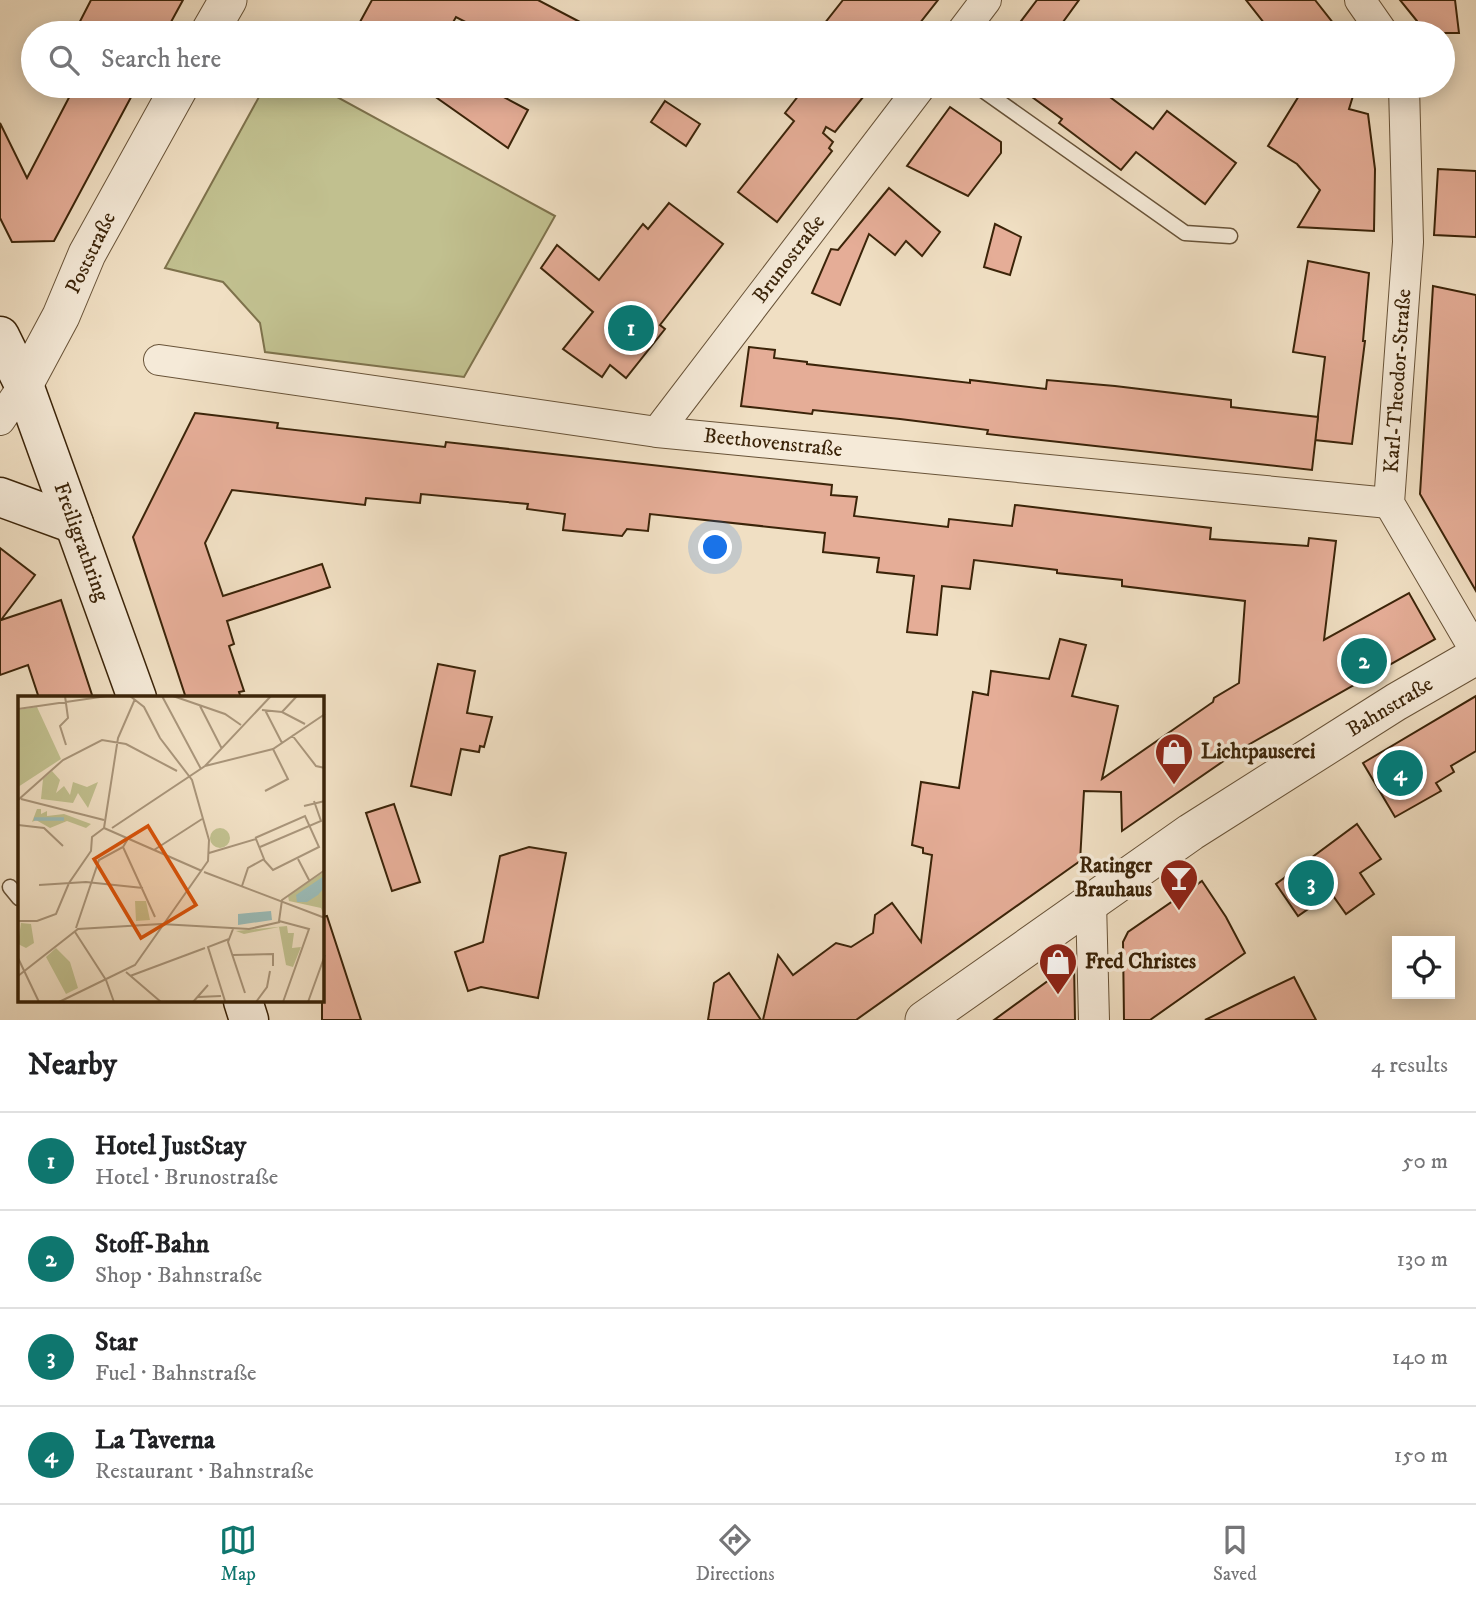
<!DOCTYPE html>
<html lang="en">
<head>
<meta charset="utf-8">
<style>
  :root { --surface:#fff; --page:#f6f6f6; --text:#202124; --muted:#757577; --line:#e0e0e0; --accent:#0f766e }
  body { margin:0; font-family:"IM FELL DW Pica",serif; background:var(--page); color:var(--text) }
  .controls { position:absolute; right:21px; bottom:21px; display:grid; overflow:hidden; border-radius:0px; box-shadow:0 4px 18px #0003 }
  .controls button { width:63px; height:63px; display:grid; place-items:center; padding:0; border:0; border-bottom:2px solid var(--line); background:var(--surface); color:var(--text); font:35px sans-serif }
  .you { position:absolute; left:716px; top:548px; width:24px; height:24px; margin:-18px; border:5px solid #fff; border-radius:50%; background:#1a73e8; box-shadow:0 0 0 10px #1a73e833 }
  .badge { display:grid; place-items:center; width:46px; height:46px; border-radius:50%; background:var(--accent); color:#fff; font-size:23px; font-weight:700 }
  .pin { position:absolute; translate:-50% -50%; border:4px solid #fff; box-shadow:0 2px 7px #0006 }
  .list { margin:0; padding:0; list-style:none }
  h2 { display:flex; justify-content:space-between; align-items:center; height:91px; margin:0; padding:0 28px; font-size:30px }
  h2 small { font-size:23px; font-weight:400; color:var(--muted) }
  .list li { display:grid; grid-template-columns:46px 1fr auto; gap:21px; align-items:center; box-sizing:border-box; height:98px; padding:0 28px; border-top:2px solid var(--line) }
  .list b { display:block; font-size:26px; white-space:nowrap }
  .list p { margin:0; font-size:23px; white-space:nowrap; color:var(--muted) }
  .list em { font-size:23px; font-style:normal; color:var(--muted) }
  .icon { flex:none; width:38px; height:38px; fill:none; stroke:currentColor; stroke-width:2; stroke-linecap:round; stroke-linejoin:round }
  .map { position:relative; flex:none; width:1476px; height:1020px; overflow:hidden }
  .search { position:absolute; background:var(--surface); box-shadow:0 4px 18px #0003; left:21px; right:21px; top:21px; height:77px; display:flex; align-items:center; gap:18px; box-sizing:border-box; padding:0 24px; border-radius:38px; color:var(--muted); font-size:26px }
  .sheet { height:483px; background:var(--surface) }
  nav { display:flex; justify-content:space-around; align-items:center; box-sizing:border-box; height:98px; border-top:2px solid var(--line); background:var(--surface); font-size:19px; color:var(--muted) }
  nav a { display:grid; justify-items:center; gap:4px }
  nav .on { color:var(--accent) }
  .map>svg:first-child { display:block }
</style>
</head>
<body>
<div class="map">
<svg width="1476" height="1020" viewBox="0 0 1476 1020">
  <rect width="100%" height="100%" fill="#f0dfc3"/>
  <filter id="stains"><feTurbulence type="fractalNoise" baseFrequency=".00286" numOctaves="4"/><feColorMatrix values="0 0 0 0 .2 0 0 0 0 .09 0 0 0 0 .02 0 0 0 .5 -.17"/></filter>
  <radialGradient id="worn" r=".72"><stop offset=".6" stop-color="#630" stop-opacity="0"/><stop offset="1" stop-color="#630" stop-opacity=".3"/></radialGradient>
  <path fill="#c1c08f" stroke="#7e724c" stroke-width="2" d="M265,86h52l238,130 -91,161 -199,-25 -5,-29 -37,-41 -58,-14z"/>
  <g fill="#e5ad97" stroke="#3b2409" stroke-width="2">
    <path d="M91,0h92l-18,33h-91z"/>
    <path d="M372,0h166l63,33h-114l-31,-16 -9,16h-93z"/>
    <path d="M843,0h95l-26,33h-95z"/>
    <path d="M1037,0h42l-24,33h-43z"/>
    <path d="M1246,0h69l26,33h-69z"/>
    <path d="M1400,0h55l4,33h-41l-1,-12z"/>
    <path d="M75,86h62l-83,155 -42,1 -12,-24v-95l27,55z"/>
    <path d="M420,86h63l45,24 -20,38z"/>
    <path d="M806,86h66l-37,46 -9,-5 -3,6 10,9 -4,6 3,3 -55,71 -39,-30 56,-71 -9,-8z"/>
    <path d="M1017,86h78l58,43 14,-18 69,52 -31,41 -69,-52 -15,18 -62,-47 3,-4z"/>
    <path d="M1305,86h51l-7,23 19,5 7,55 -1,62 -76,-4 22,-37 -23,-26 -29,-18z"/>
    <path d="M665,101l35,23 -14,22 -35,-24z"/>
    <path d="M950,107l51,35v11l-33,43 -61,-30z"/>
    <path d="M1438,169l38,2v66l-42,-2z"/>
    <path d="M889,188l51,44 -18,24 -16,-15 -11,14 -26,-21 -29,71 -28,-12 19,-44 7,1z"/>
    <path d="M669,203l54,41 -63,81 5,4 -39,49 -16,-13 -8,12 -39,-28 30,-37 -52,-44 16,-23 42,35 44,-56 5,5z"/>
    <path d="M995,224l26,13 -11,38 -26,-8z"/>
    <path d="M1308,261l61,12 -6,68h2l-13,103 -37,-4 10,-83 -32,-5z"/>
    <path d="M1433,286l43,9v296l-56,-97z"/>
    <path d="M749,347l26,3 -1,8 33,4v2l163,19v-3l76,9 1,-9 68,6 116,14v7l87,10 -6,53 -325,-36 1,-4 -88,-11 -87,-9 -1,4 -71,-8z"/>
    <path d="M195,413l83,10 -1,5 168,19 1,-5 386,43 -1,10 26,2 -3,19 94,11 1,-8 63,7 3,-21 196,23 -1,11 98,7 1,-8 27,3 -12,99 85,-47 26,46 -194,110 -119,82 -1,-39 -37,-1 -4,70 -224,159h-93l15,-65 15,20 43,-32 15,4 22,-14 2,-18 17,-12 29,39 11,-87 -9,-2v-5l-11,-3 9,-63 38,6 14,-96 15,3 3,-24 58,8 11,-40 26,6 -14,51 46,10 -16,73 111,-77 1,-4 25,-15 6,-82 -123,-15v-6l-65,-7v-3l-83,-10 -4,29 -28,-3 -5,49 -30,-3 7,-56 -37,-4 2,-14 -56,-6 2,-19 -175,-19 -2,17 -21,-2 -5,7 -59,-6 2,-16 -38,-5 1,-5 -107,-10 -1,9 -54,-5 -1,7 -133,-15 -27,53 18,53 99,-32 8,23 -103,34 7,23 -5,2 15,45 -5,1 2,6h-55l-53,-161z"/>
    <path d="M0,548l35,27 -34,45 60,-20 32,98h-54l-11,-33 -28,10z"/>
    <path d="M438,664l37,7 -8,42 25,4 -8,30 -4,-1 -1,6 -18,-3 -10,46 -40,-9z"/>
    <path d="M1476,696v55l-25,15 3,6 -18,11 5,8 -46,26 -32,-54z"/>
    <path d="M394,804l26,78 -28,9 -26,-78z"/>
    <path d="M1357,824l24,35 -21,14 14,21 -28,20 -15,-21 -33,23 -22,-32z"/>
    <path d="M529,847l37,6 -28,145 -57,-11 -13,4 -13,-39 28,-10 17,-86z"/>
    <path d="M1202,881l24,36 19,36 -95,67h-26l-1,-78 5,-10z"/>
    <path d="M327,916l34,104h-39v-103z"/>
    <path d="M1074,962l1,58h-81z"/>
    <path d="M729,973l32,47h-53l6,-37z"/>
    <path d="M1294,977l22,43h-111l49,-24z"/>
  </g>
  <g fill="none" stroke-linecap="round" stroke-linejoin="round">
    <defs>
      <g id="service">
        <path d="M977,86l208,147 45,3"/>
        <path d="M10,887l9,11"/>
      </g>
      <g id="minor">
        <path d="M1360,0l23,33"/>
        <path d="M961,33l25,-33"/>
        <path d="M1404,86l4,156 -19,261 87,149"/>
        <path d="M159,360l498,72 732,71"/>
        <path d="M0,420l24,-35"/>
        <path d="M657,432l264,-346"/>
        <path d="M1091,902l3,118"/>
      </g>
      <g id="tertiary">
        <path d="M209,33l19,-33"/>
        <path d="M24,385l37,-69 26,-62 93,-168"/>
        <path d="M924,1020l267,-188 205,-130 80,-46"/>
      </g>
      <g id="secondary">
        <path d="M0,336l24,49 113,313"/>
        <path d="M0,497l74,27"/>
        <path d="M243,1001l6,19"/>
      </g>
    </defs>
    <use href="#service" stroke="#685338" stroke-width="17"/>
    <use href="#minor" stroke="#685338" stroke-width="32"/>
    <use href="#tertiary" stroke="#685338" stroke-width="39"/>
    <use href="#secondary" stroke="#3b2409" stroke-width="41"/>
    <use href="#service" stroke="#f5ead8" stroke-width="14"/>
    <use href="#minor" stroke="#f5ead8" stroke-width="30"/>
    <use href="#tertiary" stroke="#f5ead8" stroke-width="37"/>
    <use href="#secondary" stroke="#f5ead8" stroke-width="38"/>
  </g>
  <defs>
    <symbol id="shop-pin" viewBox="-11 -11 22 30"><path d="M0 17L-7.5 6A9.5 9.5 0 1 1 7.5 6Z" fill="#8f2418" stroke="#f5ead8"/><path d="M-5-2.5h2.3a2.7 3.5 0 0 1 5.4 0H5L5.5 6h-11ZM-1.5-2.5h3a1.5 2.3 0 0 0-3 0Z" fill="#fff"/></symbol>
    <symbol id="bar-pin" viewBox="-11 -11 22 30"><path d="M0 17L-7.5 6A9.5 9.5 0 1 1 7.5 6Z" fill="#8f2418" stroke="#f5ead8"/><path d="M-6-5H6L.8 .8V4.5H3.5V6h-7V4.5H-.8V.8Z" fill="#fff"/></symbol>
  </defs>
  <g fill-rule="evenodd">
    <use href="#shop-pin" x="1152" y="730" width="44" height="60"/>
    <use href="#bar-pin" x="1157" y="856" width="44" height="60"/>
    <use href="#shop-pin" x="1036" y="940" width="44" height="60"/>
  </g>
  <g text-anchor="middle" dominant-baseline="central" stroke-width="7" stroke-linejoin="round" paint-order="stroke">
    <g font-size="21" fill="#3b2409" stroke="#f5ead8">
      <text transform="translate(91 253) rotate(-64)">Poststraße</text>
      <text transform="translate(789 259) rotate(-53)">Brunostraße</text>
      <text transform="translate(1398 381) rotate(-86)">Karl-Theodor-Straße</text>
      <text transform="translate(773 443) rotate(6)">Beethovenstraße</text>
      <text transform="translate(81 542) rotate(70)">Freiligrathring</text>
      <text transform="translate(1390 707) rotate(-31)">Bahnstraße</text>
    </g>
    <g font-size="21" font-weight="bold" fill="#3b2409" stroke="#f5ead8" text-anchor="start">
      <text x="1201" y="752">Lichtpauserei</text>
      <text x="1152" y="866" text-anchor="end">Ratinger<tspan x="1152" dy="24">Brauhaus</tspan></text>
      <text x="1085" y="962">Fred Christes</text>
    </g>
  </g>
  <g transform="translate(18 696)">
    <rect width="306" height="306" fill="#f0dfc3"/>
    <path d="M19,11l24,52 -43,28v-77zM34,75l8,9 -4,13 8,-7 6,9 3,-13 14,5 11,-5 -10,26 -10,-15 -5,10 -32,-4 2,-20zM19,113h4v5l6,-3v5l17,-2 27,10 -5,4 -19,-7 -17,7 -14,-8 -4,2zM192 142a10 10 0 1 1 20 0a10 10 0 1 1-20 0ZM306,176v44l-3,-8 -32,-7 -1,-5zM117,205h11l4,19 -14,1zM3,227l10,1 3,19 -8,5 -8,-4zM269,230l1,7h6l-2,15 9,-1 -8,20 -7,-2 -7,-38 -35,7 -8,-3zM38,252l14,14 8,26 -12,6 -20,-37z" fill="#c1c08f"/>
    <path d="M306,180v12l-6,7 -11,7h-10l-1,-7zM253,215l1,9 -34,5v-11z" fill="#9bbcb8"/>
    <path fill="none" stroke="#9bbcb8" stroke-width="3.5" d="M16,123h30"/>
    <path fill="none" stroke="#a89479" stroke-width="2" d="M47,0l3,22 -8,8 6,19M144,0l39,73M155,0l52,18 16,11M182,10l22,43M0,13l89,-13M244,14l20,2 23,12M247,14l17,33M264,16l15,-16M274,39l24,31 9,2M187,70l68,-17 52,-35M247,95l23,-12 -15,-30M3,103l83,21M0,104l45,-40 39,-20 24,4 51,27M286,110l21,-5M0,129l26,3 19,18M86,132l14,-90 17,-39M86,132l98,43M94,132l93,-62 66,-70M237,142l50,-22 14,31 -46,23 -9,-10M105,151l32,70M242,151l61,-26 -7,-20M136,154l48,-31M191,157l47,-14 8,20 -16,9 -6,18M280,163l11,21M186,176l121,46M21,189l47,-3 57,6M0,225h19l19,-7 13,-31 22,-32 1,-14 12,-9M58,232l23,-68 24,-13 6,-10M215,233l-5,13 17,51M57,236l31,48M215,259l40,-1v12M0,262l21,44M108,276l35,30M0,280l60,-47 83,-5 88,5 31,-7M112,280l75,-28M88,284l8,22M180,301l23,-1M207,305l-17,-54 21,-8M41,306l76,-37 73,-104 1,-21 -17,-60 -32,-42 -16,-31 -14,-11M175,306l15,-17M238,306l11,-15 3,-16M265,306l26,-73 -30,-8 3,-21 43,-30M290,306l17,-47"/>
    <path fill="#d7540c" fill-opacity="0.15" stroke="#d7540c" stroke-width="3.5" d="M130,130l48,79 -55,33 -47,-79z"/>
    <rect width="306" height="306" fill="none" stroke="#3b2409" stroke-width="3.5"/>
  </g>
  <rect width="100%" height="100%" filter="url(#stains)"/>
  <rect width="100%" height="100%" fill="url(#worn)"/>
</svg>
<div class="controls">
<button><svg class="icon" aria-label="locate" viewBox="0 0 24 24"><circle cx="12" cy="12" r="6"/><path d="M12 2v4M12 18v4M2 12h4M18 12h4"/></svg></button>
</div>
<div class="you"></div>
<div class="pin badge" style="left:631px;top:328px">1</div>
<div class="pin badge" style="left:1364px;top:661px">2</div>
<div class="pin badge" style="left:1311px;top:883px">3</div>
<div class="pin badge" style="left:1400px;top:773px">4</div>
<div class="search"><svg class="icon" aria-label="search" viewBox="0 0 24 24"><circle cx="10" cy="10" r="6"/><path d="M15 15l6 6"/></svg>Search here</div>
</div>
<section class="sheet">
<h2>Nearby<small>4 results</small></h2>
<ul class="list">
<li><span class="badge">1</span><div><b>Hotel JustStay</b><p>Hotel · Brunostraße</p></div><em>50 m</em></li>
<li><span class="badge">2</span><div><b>Stoff-Bahn</b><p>Shop · Bahnstraße</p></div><em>130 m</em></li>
<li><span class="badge">3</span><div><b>Star</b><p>Fuel · Bahnstraße</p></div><em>140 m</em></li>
<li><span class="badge">4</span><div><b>La Taverna</b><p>Restaurant · Bahnstraße</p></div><em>150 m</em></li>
</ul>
</section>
<nav>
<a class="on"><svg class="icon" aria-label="map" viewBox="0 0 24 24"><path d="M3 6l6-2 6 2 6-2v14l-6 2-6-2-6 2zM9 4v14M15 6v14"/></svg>Map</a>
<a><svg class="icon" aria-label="directions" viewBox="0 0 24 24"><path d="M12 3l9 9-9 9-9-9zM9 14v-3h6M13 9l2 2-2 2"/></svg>Directions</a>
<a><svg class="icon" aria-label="saved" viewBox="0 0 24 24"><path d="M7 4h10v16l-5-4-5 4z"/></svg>Saved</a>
</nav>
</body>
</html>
